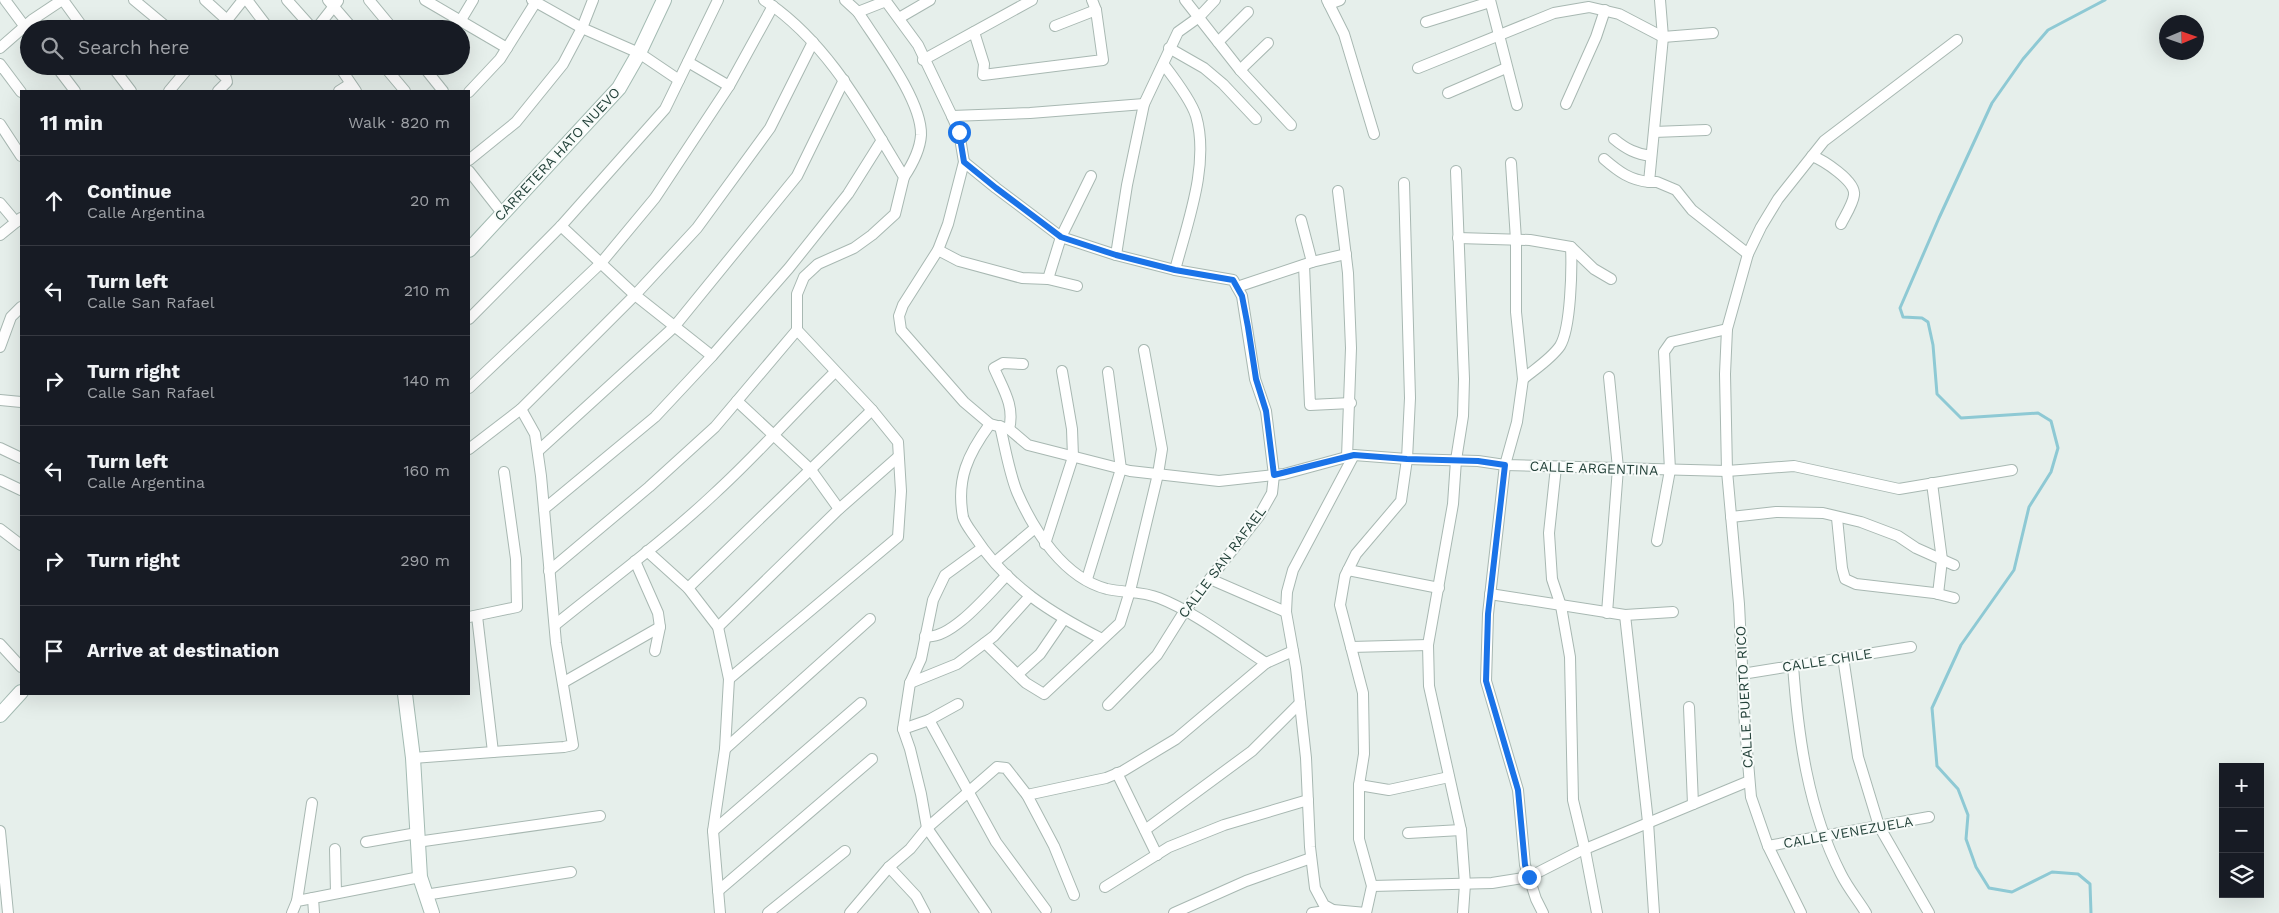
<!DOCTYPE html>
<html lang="en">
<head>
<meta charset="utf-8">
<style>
  :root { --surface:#171b24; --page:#20242c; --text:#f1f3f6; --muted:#9ea1a6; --line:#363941 }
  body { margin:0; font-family:"Work Sans",sans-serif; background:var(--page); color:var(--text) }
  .controls { position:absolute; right:15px; bottom:15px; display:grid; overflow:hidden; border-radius:0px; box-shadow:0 5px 20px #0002 }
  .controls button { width:45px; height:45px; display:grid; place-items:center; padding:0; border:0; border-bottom:1px solid var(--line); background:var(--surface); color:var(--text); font:25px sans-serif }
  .compass { position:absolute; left:2159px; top:15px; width:45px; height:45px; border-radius:50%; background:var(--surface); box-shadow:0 5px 20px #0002; rotate:88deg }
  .stop { position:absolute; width:15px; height:15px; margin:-11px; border:4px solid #1a73e8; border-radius:50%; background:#fff }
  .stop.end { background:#1a73e8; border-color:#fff; box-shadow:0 1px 5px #0008 }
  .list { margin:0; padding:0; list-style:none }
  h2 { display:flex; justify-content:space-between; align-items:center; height:65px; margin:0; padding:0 20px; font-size:21px }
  h2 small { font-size:16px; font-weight:400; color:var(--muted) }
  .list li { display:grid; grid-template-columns:32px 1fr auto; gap:15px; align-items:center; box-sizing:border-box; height:90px; padding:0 20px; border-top:1px solid var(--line) }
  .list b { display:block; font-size:19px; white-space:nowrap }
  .list p { margin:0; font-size:16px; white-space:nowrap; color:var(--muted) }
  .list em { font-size:16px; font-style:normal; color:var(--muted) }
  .icon { flex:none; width:28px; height:28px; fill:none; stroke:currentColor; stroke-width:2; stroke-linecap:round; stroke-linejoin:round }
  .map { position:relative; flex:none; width:2279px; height:913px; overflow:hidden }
  .search { position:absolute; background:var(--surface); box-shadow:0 5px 20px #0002; left:20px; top:20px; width:450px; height:55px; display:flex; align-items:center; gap:12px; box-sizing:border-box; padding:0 18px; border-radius:28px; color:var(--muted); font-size:19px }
  .panel { position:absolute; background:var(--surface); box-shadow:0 5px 20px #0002; left:20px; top:90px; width:450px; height:605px; border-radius:0px }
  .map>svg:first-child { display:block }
</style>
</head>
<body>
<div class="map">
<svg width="2279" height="913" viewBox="0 0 2279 913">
  <rect width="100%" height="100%" fill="#e6efeb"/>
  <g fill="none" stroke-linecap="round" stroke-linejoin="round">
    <path stroke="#8ec9d4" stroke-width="3" d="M2091,913l-1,-29 -12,-10 -26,-2 -40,20 -23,-4 -13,-21 -10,-28 2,-24 -10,-26 -21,-23 -5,-58 29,-63 53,-75 15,-63 22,-35 7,-24 -7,-27 -13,-8 -77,5 -24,-24 -4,-49 -5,-23 -6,-4 -19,-1 -3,-9 39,-90 53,-115 31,-44 25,-29 57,-30"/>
    <defs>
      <g id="street">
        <path d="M5,0l23,31"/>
        <path d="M63,0l21,29"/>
        <path d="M134,0l35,29"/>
        <path d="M205,0l22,20"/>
        <path d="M247,0l22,29"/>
        <path d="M287,0l26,29"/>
        <path d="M328,0l25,29"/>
        <path d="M369,0l24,29"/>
        <path d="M425,0l82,48"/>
        <path d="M532,0l50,28 57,25 40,27"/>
        <path d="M845,0l13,12 28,-11"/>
        <path d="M885,0l33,45 34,71 7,16 5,30 -16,62 -10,26 -35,55 -4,11 2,14 63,72 26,22 19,5 19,16 102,26 89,10 65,-7 70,-19 53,4 71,2 27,4 222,6 67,-5 105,23 113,-19"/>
        <path d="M1185,0l55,70 51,55"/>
        <path d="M1327,0l17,34 30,100"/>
        <path d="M1490,0l27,105"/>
        <path d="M1660,0l3,37 -14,145h8l19,8 16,20 56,44"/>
        <path d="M1329,4l11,-4"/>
        <path d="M858,12c19,30 64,88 63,123 -1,15 -9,30 -17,42"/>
        <path d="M899,18l31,-18"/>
        <path d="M461,20l12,-20"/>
        <path d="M1426,22l64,-20"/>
        <path d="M1055,26l41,-16"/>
        <path d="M220,29l23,-29"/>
        <path d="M316,29l22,-28"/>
        <path d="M974,32l10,32 -1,11 120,-15 -7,-50 -4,-10"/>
        <path d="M1218,42l30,-30"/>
        <path d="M0,48l32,-28 30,-20"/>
        <path d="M1169,48l35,20 19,16 33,35"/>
        <path d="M923,60l109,-60"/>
        <path d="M688,62l41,24"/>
        <path d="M0,64l21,28"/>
        <path d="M1164,65c10,13 27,35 32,51 14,48 -9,108 -21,154"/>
        <path d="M56,66l19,25"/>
        <path d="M112,66l19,25"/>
        <path d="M214,66l12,12 1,4 -9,9"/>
        <path d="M339,66l17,25"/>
        <path d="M384,66l21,25"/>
        <path d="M423,66l20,25"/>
        <path d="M1418,68l136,-55 35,-6 30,7 44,23 50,-4"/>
        <path d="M1240,70l28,-27"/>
        <path d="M169,91l21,-25"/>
        <path d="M339,91l11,-7"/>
        <path d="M469,92l31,-33 37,-59"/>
        <path d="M1448,93l58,-25"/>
        <path d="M1566,104l30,-67 9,-27"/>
        <path d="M952,116l78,-3 114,-9"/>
        <path d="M0,124l21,32"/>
        <path d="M1654,132l52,-2"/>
        <path d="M1614,139c12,10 22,15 37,17"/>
        <path d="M1812,156c11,4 44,25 42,39 -1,9 -9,21 -13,29"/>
        <path d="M1604,159c15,13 26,21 45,23"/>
        <path d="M469,160l47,-38 47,-58 19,-36 11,-28"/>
        <path d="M964,162l32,26 65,49 55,18 59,15 58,10 9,16 13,83 11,32 8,64 -2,18 -13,23 -75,96 -27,43 -49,50"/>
        <path d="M1511,163l5,77v72l7,67 -6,43 -12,43 -17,149 -2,67 32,109 7,75 11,34 7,14"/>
        <path d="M469,171l33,42"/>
        <path d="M1456,171l8,208 -1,37 -7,44 -3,44 -25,141 1,41 32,144 4,54 -2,29"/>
        <path d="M1338,191l10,82 3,75 -4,109"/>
        <path d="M0,203l16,19"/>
        <path d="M1301,220l11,42"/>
        <path d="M561,226l74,69 77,61"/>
        <path d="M0,235l21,-17"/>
        <path d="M1458,238l72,2 41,7 23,22 17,10"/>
        <path d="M938,250l21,11 63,17 26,1 29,7"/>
        <path d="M1116,255l11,-70 17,-81 34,-72 21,-15 16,-17"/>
        <path d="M1304,265l6,140 41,-2"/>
        <path d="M1048,279l13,-42 30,-61"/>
        <path d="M1237,287l75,-25 34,-8"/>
        <path d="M469,319l92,-93 104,-117 53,-109"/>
        <path d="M0,347l11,-30 10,-10"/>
        <path d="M1523,379c12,-10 28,-20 37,-33 11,-18 12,-78 11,-99"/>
        <path d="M469,388l132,-125 54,-65 74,-112 44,-80"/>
        <path d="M0,400l21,2"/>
        <path d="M737,401l74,69 28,39"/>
        <path d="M521,409l14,25 6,42 3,33"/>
        <path d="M990,424c-22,30 -34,55 -27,93 2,7 8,14 12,20 32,49 76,76 127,102"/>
        <path d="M1000,426c5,21 9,46 17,66 17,39 47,86 90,97 18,4 35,2 52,9 36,14 74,44 107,65"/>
        <path d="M1009,429c6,-23 -6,-40 -15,-61l9,-5 20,1"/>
        <path d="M0,448l21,10"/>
        <path d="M469,449l52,-40 114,-114 62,-67 73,-100 43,-86"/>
        <path d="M538,451l136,-124 123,-151 47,-96"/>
        <path d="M1354,455l-61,115 -6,22 -1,20 10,56 10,90 4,89 5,41 9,17 9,5 33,3"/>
        <path d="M1556,467l-7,66 3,46 9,27 9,51 3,143 12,50 12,63"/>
        <path d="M0,480l21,10"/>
        <path d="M1932,483l10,77 -4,34"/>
        <path d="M1731,517l45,-5 47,1 38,9 37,14 18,12 38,17"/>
        <path d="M1837,518l5,50 3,11 11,5 78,9 20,5"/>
        <path d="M0,529l21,16"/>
        <path d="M1657,541l13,-71 -6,-118 7,-10 56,-13"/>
        <path d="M1045,544l28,-87 -1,-28 -10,-58"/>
        <path d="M982,548l-37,27 -12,25 -12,59 -11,24 -7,46 7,20 11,45 6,34 59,85"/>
        <path d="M647,551l41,37 30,39 11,52 -4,70 -12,82 7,82"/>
        <path d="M635,561l23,52 2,14 -5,24"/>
        <path d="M995,562l40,-34"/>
        <path d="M1348,570l91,18"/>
        <path d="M549,571l100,-84 66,-60 82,-97v-36l7,-17 14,-13 36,-16 18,-13 23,-21 9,-37c-39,-64 -76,-135 -140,-177"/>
        <path d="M1087,579l34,-110 -13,-97"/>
        <path d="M1210,579l76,33"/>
        <path d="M688,588l184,-178"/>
        <path d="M1490,594l135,21 48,-3"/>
        <path d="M1607,613l11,-145 -9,-91"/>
        <path d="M1625,615l23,207 6,91"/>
        <path d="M469,617l48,-10 -1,-48 -12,-87"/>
        <path d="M555,625c53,-43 109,-84 159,-131 43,-39 80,-82 121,-122"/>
        <path d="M718,627l121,-118 59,-52"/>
        <path d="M925,636c25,6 66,-45 82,-61"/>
        <path d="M985,643l41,40 18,11 76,-71 10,-32 28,-117 4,-25 -18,-99"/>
        <path d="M0,644l21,23"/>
        <path d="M1351,647l77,-2"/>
        <path d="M1843,657l15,100 21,69 50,87"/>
        <path d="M1793,665c5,71 15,145 48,209 7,14 17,26 25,39"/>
        <path d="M1018,674l22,-20 24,-35"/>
        <path d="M1742,674l169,-27"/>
        <path d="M729,679l169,-142 3,-46 -3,-49 -26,-32 -75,-80"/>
        <path d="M564,682l96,-55"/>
        <path d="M910,683l47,-19 37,-28 36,-40"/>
        <path d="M1689,707l4,97"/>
        <path d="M929,720l67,122 50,68"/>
        <path d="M903,729l26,-9 29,-16"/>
        <path d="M725,749l145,-130"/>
        <path d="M493,752l71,-5 9,-2 -17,-102 -12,-134 111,-92 57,-61 77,-88 59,-74 34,-54"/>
        <path d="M413,758l80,-6 -16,-136"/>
        <path d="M1117,773l40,82"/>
        <path d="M1359,785l30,5 60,-13"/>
        <path d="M1027,795l79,-17 17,-7 53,-32 90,-76 27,-12"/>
        <path d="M1145,830l107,-79 48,-48"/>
        <path d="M0,831l8,82"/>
        <path d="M713,831l148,-128"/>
        <path d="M1408,833l53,-3"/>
        <path d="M366,842l51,-9"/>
        <path d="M417,842l183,-26"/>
        <path d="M1768,846l161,-29"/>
        <path d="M335,849l1,44"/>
        <path d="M889,867l27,29 9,17"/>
        <path d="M1372,886l120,-3 37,-6 49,-25 171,-71"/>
        <path d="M1105,887l64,-40 55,-22 84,-25"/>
        <path d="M718,891l154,-132"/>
        <path d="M425,895l146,-23"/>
        <path d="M297,901l15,-98"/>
        <path d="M292,913l5,-12 16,-3"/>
        <path d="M314,913l-1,-15 107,-21"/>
        <path d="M768,913l77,-62"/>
        <path d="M850,913l39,-46 21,-18 17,-21 70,-61 9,1 21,27 27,51 20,49"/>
        <path d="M1174,913l72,-32 65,-23"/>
        <path d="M1312,913l21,-3"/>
        <path d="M1366,913l6,-27 -13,-47v-54l5,-31 -1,-61 -23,-88 5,-29 11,-22 45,-53 6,-42 3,-61 -6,-215"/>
        <path d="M1801,913l-33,-67 -17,-49 -6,-70 -6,-123 -12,-133 -2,-97 2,-45 21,-75 13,-27 17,-28 46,-58 133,-101"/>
      </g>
      <g id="secondary">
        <path d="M469,250l150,-162 20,-35 25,-53"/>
        <path d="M405,694l8,64 7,119 12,36"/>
        <path d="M0,715l21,-23"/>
      </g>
    </defs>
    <use href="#street" stroke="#a8b8b2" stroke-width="12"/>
    <use href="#secondary" stroke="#a4bbb3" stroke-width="16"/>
    <use href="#street" stroke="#fff" stroke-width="10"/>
    <use href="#secondary" stroke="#fff" stroke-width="14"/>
  </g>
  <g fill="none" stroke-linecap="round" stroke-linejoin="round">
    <path stroke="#1a73e8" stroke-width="6" d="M959,132l5,30 32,26 65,49 55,18 59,15 58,10 9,16 6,31 8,52 10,32 8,64 80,-20 53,4 71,2 27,4 -17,149 -2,67 32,109 7,75 4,12"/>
  </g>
  <g text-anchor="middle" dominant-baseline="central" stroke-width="4" stroke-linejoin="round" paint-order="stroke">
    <g font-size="14" fill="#24423a" stroke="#f7fbf9">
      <text transform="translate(557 154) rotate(-47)">CARRETERA HATO NUEVO</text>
      <text transform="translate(1594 468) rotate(2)">CALLE ARGENTINA</text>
      <text transform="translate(1222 562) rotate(-53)">CALLE SAN RAFAEL</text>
      <text transform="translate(1827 660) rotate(-9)">CALLE CHILE</text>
      <text transform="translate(1744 697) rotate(-93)">CALLE PUERTO RICO</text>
      <text transform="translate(1848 832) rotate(-10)">CALLE VENEZUELA</text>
    </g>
  </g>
</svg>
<div class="controls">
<button>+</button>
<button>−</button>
<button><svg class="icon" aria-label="layers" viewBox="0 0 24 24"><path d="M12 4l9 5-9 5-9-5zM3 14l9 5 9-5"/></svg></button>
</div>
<svg class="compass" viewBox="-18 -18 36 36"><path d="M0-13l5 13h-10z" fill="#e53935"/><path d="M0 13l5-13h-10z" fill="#9ea1a6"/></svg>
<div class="stop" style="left:959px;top:132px"></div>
<div class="stop end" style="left:1529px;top:877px"></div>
<div class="search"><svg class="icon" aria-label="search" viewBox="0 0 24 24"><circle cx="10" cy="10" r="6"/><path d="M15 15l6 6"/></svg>Search here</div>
<section class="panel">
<h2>11 min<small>Walk · 820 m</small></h2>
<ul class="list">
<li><svg class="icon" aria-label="ahead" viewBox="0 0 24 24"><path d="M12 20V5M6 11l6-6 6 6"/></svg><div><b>Continue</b><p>Calle Argentina</p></div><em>20 m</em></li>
<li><svg class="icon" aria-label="left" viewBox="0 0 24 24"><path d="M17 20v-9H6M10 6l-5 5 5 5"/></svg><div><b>Turn left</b><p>Calle San Rafael</p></div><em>210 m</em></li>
<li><svg class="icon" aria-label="right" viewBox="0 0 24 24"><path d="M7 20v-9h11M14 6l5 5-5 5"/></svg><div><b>Turn right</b><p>Calle San Rafael</p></div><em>140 m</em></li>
<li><svg class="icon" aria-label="left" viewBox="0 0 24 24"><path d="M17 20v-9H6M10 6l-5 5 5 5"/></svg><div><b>Turn left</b><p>Calle Argentina</p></div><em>160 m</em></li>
<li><svg class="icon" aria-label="right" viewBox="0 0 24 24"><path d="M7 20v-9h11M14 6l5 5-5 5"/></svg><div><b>Turn right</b></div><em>290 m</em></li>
<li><svg class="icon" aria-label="arrive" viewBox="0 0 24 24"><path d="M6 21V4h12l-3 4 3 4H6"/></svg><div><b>Arrive at destination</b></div></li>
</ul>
</section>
</div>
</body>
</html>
